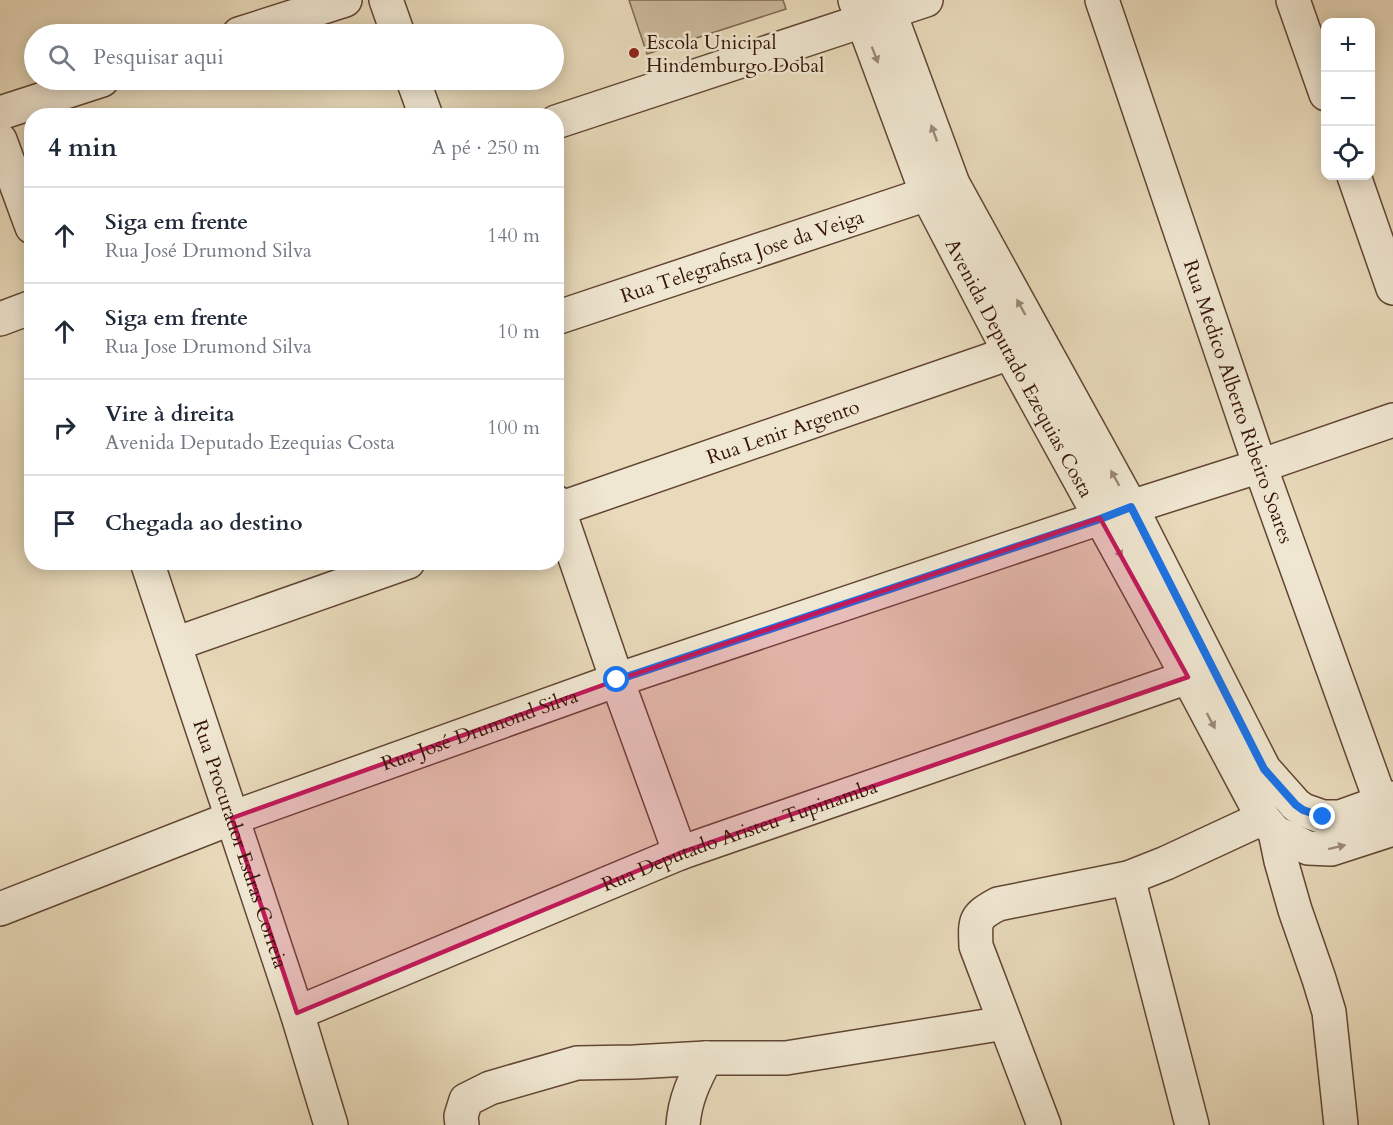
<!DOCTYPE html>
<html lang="pt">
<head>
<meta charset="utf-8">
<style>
  :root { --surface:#fff; --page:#f6f6f7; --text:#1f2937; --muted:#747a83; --line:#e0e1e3 }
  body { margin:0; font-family:Cardo,serif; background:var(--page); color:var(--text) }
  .controls { position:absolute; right:18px; top:18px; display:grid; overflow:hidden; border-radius:12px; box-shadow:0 3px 15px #0003 }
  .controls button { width:54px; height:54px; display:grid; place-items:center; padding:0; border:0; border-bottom:2px solid var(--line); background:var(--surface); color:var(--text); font:30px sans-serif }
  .stop { position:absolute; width:18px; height:18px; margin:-14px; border:4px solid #1a73e8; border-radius:50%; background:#fff }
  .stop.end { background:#1a73e8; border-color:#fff; box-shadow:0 2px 6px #0008 }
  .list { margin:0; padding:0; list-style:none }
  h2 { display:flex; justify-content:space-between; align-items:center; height:78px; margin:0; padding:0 24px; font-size:26px }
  h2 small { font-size:20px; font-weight:400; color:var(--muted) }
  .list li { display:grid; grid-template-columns:39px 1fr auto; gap:18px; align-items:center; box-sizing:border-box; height:96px; padding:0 24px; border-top:2px solid var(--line) }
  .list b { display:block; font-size:22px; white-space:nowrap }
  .list p { margin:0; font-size:20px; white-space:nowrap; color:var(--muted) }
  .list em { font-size:20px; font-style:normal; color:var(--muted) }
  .icon { flex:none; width:33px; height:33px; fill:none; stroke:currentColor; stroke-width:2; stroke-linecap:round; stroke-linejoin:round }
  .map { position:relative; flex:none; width:1393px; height:1125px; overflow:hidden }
  .search { position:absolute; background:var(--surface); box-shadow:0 3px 15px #0003; left:24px; top:24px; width:540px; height:66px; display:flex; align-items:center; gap:15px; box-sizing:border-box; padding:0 21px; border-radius:33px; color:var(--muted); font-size:22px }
  .panel { position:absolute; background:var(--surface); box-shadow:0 3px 15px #0003; left:24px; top:108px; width:540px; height:462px; border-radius:24px }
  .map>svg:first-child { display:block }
</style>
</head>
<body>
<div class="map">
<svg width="1393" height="1125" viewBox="0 0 1393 1125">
  <rect width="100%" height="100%" fill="#e8daba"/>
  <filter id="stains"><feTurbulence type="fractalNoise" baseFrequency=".00333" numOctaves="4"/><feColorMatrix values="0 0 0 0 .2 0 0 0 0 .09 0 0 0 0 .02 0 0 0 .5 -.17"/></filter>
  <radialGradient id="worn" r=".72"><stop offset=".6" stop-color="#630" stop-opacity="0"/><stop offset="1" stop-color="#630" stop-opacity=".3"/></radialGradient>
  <path fill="#cab99c" stroke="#806752" stroke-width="1.5" d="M629,0h154l3,9 -139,45z"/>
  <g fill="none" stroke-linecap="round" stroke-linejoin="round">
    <defs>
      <g id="minor">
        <path d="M386,0l12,34"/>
        <path id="s1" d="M855,0l72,194 83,159 178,324 75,141 12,14 33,16 23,1 62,-20"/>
        <path d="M885,0l68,184 178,323 133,262 32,36 7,5 20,7h17l53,-19"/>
        <path id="s2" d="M1102,0l158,466 121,336"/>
        <path d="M1293,0l33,94"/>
        <path d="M239,34l106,-34"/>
        <path d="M413,80l13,36"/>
        <path d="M0,113l102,-33"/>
        <path d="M556,122l370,-122"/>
        <path d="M0,140l32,87"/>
        <path d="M1354,176l39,112"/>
        <path id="s3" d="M556,318l371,-124"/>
        <path d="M0,319l32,-12"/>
        <path d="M556,502l61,178 63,173"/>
        <path id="s4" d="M556,510l454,-157"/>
        <path id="s5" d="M147,562l150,451 34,112"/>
        <path d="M175,644l233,-82"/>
        <path d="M1275,832l6,29 14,49 24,69 10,33 12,113"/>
        <path d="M1128,878l64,247"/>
        <path id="s6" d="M0,909l232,-91 385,-138 483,-162 31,-11 129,-41 133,-46"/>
        <path id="s7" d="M297,1013l383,-160 508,-176"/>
        <path d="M462,1125l-1,-9 5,-16 24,-12 87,-25 57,-1 72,-4h80l219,-35"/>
        <path d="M683,1125c2,-26 11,-44 23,-67"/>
        <path d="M1044,1125l-68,-179c-1,-26 -2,-29 22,-42l130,-26 38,-15 97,-45"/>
      </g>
    </defs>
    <use href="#minor" stroke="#624634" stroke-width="36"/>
    <use href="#minor" stroke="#f0e7d2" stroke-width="33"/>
  </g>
  <defs><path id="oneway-solid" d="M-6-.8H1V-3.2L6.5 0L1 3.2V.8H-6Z" transform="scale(1.5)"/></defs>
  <g fill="#9c8877">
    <use href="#oneway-solid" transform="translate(875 55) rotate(69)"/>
    <use href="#oneway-solid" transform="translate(934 133) rotate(-110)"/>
    <use href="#oneway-solid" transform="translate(1021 307) rotate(-119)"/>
    <use href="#oneway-solid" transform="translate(1115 478) rotate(-119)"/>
    <use href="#oneway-solid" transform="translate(1118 550) rotate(61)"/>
    <use href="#oneway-solid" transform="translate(1211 721) rotate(62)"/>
    <use href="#oneway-solid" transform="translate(1337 847) rotate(-14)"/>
  </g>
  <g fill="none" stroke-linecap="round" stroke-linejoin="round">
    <path stroke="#1a73e8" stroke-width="8" d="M617,680l483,-161 31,-12 133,262 32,36 7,5 20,7"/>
  </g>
  <path fill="#c2185b" fill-opacity="0.2" stroke="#c2185b" stroke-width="4.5" stroke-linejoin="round" d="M1100,518l88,159 -508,176 -383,160 -65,-195 385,-138z"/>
  <circle fill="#8f2418" stroke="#f0e7d2" stroke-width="2" cx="634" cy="53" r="6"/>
  <g text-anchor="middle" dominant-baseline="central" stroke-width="5" stroke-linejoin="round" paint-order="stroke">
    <g font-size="20" fill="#351507" stroke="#f0e7d2" text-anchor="start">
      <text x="646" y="42">Escola Unicipal<tspan x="646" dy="23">Hindemburgo Dobal</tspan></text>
    </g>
    <g font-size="20" fill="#351507" stroke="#f0e7d2">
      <text stroke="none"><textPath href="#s3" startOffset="196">Rua Telegrafista Jose da Veiga</textPath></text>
      <text stroke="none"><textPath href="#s1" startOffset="404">Avenida Deputado Ezequias Costa</textPath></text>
      <text stroke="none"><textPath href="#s2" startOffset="424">Rua Medico Alberto Ribeiro Soares</textPath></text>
      <text stroke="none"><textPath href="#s4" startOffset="240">Rua Lenir Argento</textPath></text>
      <text stroke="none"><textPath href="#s6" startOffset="512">Rua José Drumond Silva</textPath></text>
      <text stroke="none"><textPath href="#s7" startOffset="477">Rua Deputado Aristeu Tupinamba</textPath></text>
      <text stroke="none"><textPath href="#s5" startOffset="297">Rua Procurador Esdras Correia</textPath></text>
    </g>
  </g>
  <rect width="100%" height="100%" filter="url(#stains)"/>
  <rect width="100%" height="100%" fill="url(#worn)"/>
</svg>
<div class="controls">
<button>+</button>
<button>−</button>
<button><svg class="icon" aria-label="locate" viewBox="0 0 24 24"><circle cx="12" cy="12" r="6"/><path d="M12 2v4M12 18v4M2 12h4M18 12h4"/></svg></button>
</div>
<div class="stop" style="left:617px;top:680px"></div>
<div class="stop end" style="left:1323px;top:817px"></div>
<div class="search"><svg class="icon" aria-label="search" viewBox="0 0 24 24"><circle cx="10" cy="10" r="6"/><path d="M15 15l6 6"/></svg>Pesquisar aqui</div>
<section class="panel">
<h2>4 min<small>A pé · 250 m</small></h2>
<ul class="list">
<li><svg class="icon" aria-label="ahead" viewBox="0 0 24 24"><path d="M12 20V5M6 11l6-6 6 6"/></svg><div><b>Siga em frente</b><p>Rua José Drumond Silva</p></div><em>140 m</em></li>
<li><svg class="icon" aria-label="ahead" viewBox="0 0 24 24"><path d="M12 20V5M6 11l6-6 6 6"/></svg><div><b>Siga em frente</b><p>Rua Jose Drumond Silva</p></div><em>10 m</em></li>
<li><svg class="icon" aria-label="right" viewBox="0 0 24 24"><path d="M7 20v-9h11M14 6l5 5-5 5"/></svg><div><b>Vire à direita</b><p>Avenida Deputado Ezequias Costa</p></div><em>100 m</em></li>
<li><svg class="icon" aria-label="arrive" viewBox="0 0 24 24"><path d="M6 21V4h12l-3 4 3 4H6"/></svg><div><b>Chegada ao destino</b></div></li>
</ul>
</section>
</div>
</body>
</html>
